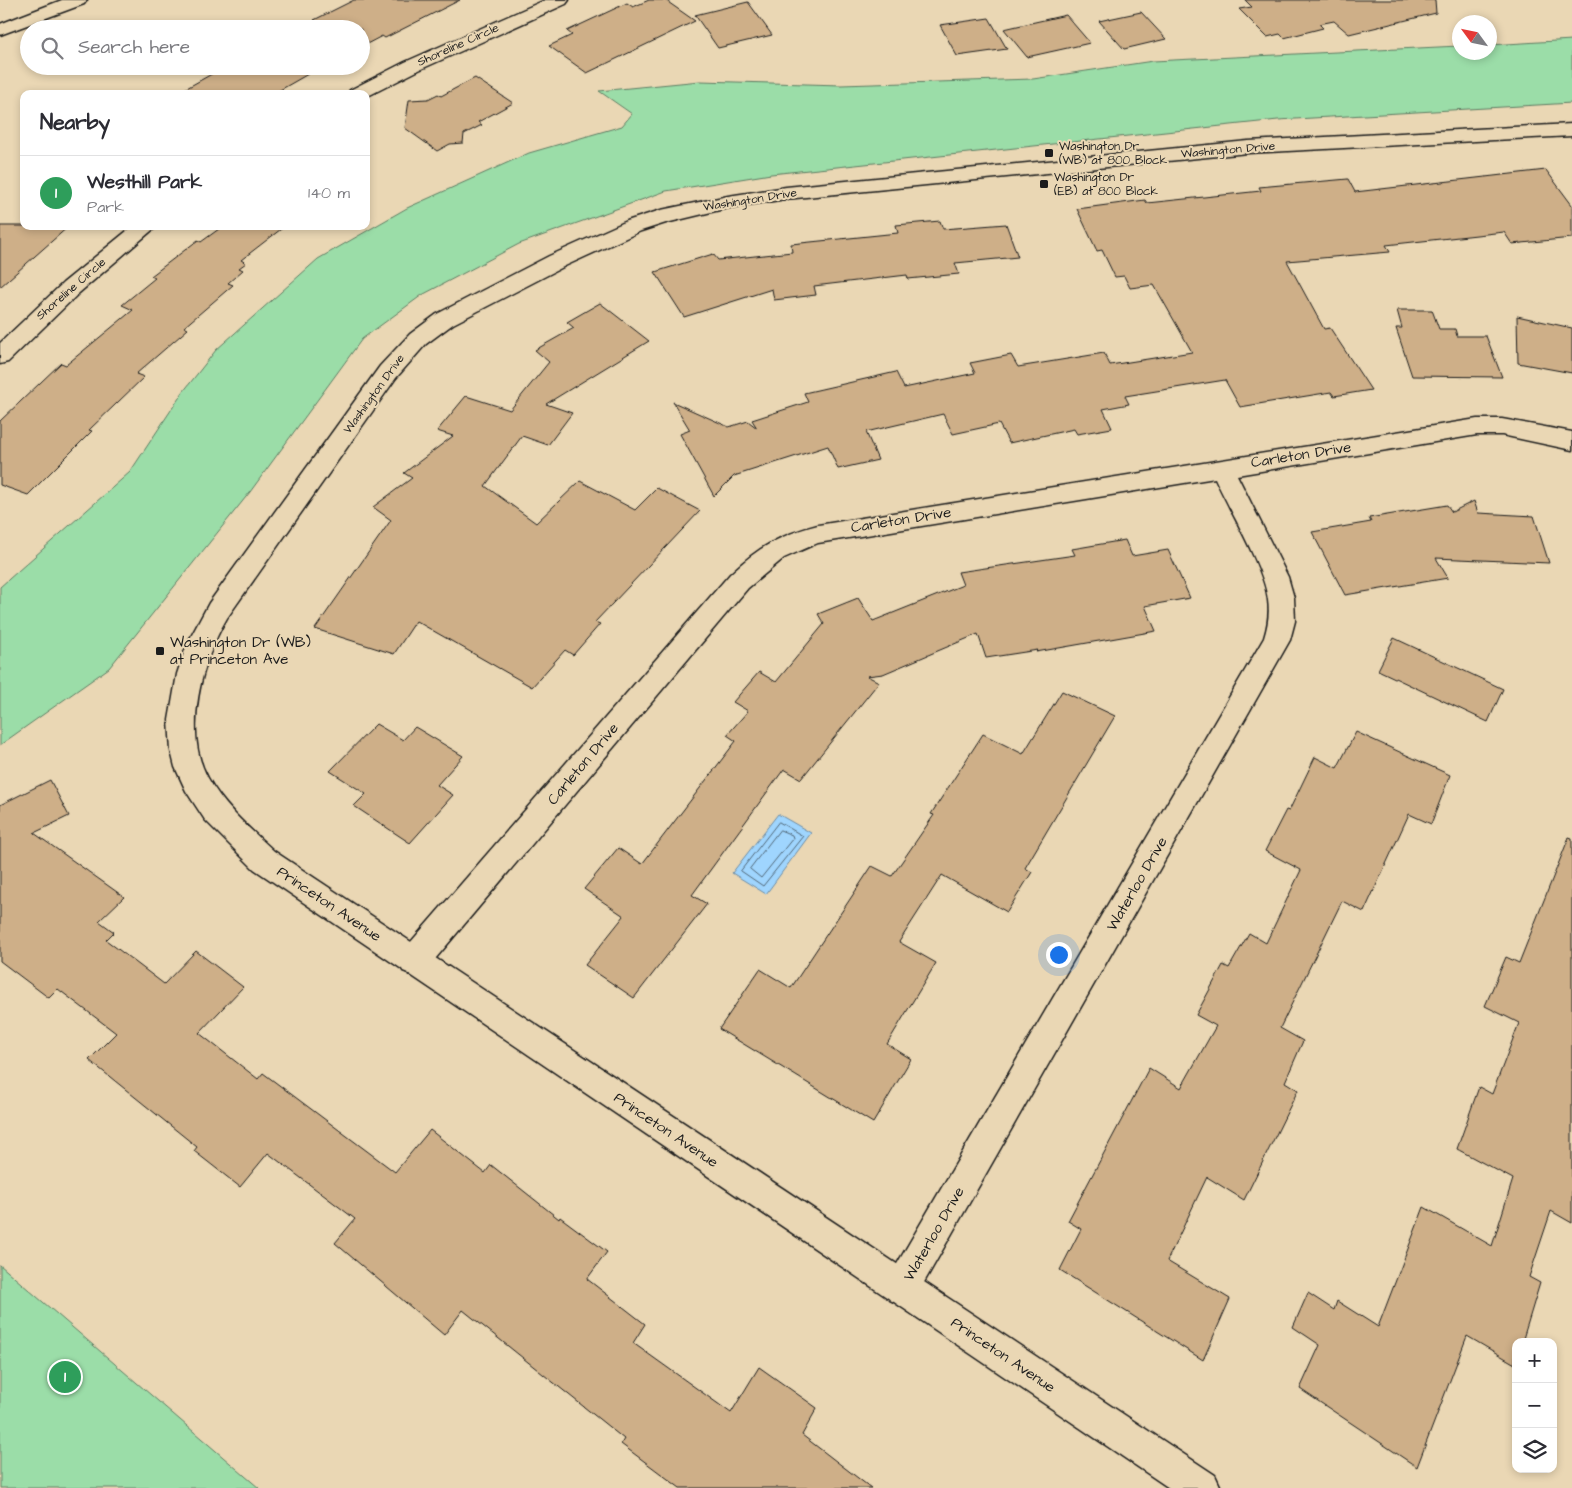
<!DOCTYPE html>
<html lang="en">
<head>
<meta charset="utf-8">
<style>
  :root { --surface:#fff; --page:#f2f2f3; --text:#2b2b33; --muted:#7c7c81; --line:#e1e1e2; --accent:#db2777 }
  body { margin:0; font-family:"Architects Daughter",sans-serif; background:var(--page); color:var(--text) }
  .controls { position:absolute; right:15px; bottom:15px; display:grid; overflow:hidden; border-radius:10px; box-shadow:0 2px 8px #0003 }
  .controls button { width:45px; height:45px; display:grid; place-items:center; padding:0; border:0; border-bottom:1px solid var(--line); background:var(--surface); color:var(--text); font:25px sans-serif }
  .compass { position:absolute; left:1452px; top:15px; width:45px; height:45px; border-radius:50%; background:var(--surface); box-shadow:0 2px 8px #0003; rotate:303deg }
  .you { position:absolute; left:1058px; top:954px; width:18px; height:18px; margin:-12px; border:4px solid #fff; border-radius:50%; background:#1a73e8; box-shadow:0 0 0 8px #1a73e833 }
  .badge { display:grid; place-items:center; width:32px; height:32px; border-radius:50%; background:var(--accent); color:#fff; font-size:16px; font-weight:700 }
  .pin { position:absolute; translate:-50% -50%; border:2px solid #fff; box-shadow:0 1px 5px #0006 }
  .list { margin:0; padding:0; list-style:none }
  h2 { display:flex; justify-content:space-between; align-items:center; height:65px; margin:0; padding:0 20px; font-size:21px }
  h2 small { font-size:16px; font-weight:400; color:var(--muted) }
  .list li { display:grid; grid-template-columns:32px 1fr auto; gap:15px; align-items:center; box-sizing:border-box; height:75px; padding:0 20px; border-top:1px solid var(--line) }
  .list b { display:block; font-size:19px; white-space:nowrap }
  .list p { margin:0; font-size:16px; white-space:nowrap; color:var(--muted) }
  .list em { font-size:16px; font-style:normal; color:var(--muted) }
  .icon { flex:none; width:28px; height:28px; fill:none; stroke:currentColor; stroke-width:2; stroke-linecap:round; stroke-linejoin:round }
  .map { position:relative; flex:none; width:1572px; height:1488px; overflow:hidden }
  .search { position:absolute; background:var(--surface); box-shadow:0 2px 8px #0003; left:20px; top:20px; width:350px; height:55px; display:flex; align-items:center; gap:12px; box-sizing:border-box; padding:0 18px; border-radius:28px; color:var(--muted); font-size:19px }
  .panel { position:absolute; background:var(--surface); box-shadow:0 2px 8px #0003; left:20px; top:90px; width:350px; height:140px; border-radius:10px }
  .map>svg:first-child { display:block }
</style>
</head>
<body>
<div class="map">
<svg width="1572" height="1488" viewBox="0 0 1572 1488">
  <rect width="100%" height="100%" fill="#ead7b4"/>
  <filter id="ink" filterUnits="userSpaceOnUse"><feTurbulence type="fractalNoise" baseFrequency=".02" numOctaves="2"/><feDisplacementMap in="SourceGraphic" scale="10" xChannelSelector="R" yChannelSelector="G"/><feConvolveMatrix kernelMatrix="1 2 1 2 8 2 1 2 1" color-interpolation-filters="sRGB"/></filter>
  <g filter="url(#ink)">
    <g fill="#9bdda8" stroke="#5c7c62">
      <path d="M1572,40v63l-294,17 -507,54 -105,17 -147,53 -97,51 -60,44 -112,153 -141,176 -109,77v-158l130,-115 53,-80 33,-42 102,-91 89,-51 122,-55 93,-27 10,-12 -33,-23 101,-10 141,4 192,-6 120,-18 306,-15 1,6h30v-7z"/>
      <path d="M0,1265l259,223h-259z"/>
    </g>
    <path fill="#9fd5fe" stroke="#6b8ba4" d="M778,814l33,19 -45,61 -34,-21z"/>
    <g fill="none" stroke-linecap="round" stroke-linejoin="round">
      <g stroke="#506676" stroke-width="1">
        <path d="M779,822l24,14 -40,50 -22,-15z"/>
        <path d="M780,830l12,5 1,3 -32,40 -11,-9z"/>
      </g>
    </g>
    <g fill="#ceaf88" stroke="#1c1c1c">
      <path d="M354,0h106l-75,38 -3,-2 -21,11v-18h-58l14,-7 -3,-2z"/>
      <path d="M649,0h16l30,21 -108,52 -38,-27 23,-11 -5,-4 60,-28 6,4z"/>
      <path d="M1245,0h190l1,13 -87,21 -15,-13 -15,3 4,4 -39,10 -4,-4 -13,3 -28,-28 13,-2z"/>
      <path d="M748,2l24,33 -54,13 -23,-33z"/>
      <path d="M1141,12l25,27 -42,10 -25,-28z"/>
      <path d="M1066,15l24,28 -63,14 -23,-28z"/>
      <path d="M989,18l18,31 -50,7 -17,-31z"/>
      <path d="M226,66h96l-49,28h-97z"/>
      <path d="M475,78l38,25 -35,19 4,3 -18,9 -1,9 -13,1 -13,7 -32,-23 4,-28 19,-1 10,-5 3,2z"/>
      <path d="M1546,170l26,35v33l-60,6 -8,-12 -118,13 4,7 -103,9 37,68 6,-1 41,62 -37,6 -3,-4 -91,15 -15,-27 -100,16 4,8 -26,5 9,19 -35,6 -3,-5 -65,14 -10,-19 -46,10 -10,-20 -77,18 12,28 -40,9 -10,-23 -94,30 -20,20 -34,-62 10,-4 -17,-28 56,25 19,-6 9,7 -5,-8 56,-18 -4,-9 92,-21 8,16 71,-15 -5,-10 41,-8 7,12 86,-14 6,12 82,-13 -38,-67 -24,3 -6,-12 -9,1 -13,-27 -5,1 -20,-42 68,-9 2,3 114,-12 -2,-4 89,-8 7,13z"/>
      <path d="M940,221l3,8 63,-5 12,33 -63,6 4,11 -51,5 -1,-4 -93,11 2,9 -42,5 -2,-11 -88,28 -29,-45 58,-18 5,6 74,-8 -1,-8 107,-11 -2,-8z"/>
      <path d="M0,226h69l-69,61z"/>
      <path d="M223,226h62l-44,34 5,3 -7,5 4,2 -15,13 5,2 -49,42 4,2 -52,45 8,3 -55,53 3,1 -64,64 -28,-10v-64l61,-58 5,2 67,-55 -11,-5 33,-27 -4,-2 47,-36 3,2z"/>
      <path d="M600,303l49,38 -103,63 26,9 -24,32 -26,-9 -37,50 51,37 44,-42 55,29 22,-22 43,23 -105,111 5,2 -27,31 -8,-5 -33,37 -116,-66 -22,33 -79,-25 76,-109 -18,-13 39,-29 -8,-5 49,-37 -16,-5 29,-35 44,14 39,-48 -14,-12 39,-22 -7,-6z"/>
      <path d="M1397,310h35l7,19h16l2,7h29l16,41 -90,-1 -16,-48h6z"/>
      <path d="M1517,316l55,12v45l-54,-10z"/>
      <path d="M1474,501l4,12 56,3 15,47 -113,-5 12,20 -103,17 -33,-63 59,-10 -2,-4 78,-13 5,7z"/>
      <path d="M1125,540l7,16 36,-6 22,48 -45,8 11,25 -120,21 2,-2 -52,8 -8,-24 -95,40 -16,2 12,6 -78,97 -17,-10 -92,126 15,9 -73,94 -49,-33 39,-49 -40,-27 34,-41 24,16 94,-123 -9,-6 21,-24 -15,-9 26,-30 17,10 48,-58 -6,-10 40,-16 15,23 90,-36 -5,-13 117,-17 -3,-6z"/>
      <path d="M1394,638l109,51 -15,33 -110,-52z"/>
      <path d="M1062,691l53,25 -90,152 7,4 -25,40 -65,-37 -43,67 37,21 -49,81 24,15 -38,64 -154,-94 41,-60 31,19 81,-122 20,10 42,-61 -3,-1 52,-80 40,20z"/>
      <path d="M376,724l27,16 12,-13 48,29 -26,29 16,10 -43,48 -56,-37 12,-12 -36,-23z"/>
      <path d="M1356,732l94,43 -19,49 -22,-10 -45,98 -22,-11 -62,127 23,13 -18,41 13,8 -54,110 -37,-23 -40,84 63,38 -27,61 -143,-90 21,-41 -13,-8 81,-153 32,20 35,-62 -20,-11 27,-50 6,3 20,-35 17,10 35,-73 -36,-19 21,-41 3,1 26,-54 22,11z"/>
      <path d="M50,780l19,36 -35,17 90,64 -25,24 15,11 -8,8 58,44 32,-33 47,36 -44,46 59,46 5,-6 132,99 35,-42 55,43 6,-8 68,54 1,-2 47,35 -20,27 58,45 -12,19 98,70 28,-46 58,41 -15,27 69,53h-191l-59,-44 3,-5 -161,-129 -19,25 -109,-92 20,-24 -87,-66 -28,34 -46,-36 3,-4 -108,-87 27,-27 -58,-44 -9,9 -49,-37v-156z"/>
      <path d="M1569,837l3,1v385l-21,-12 -22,66 11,6 -18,59h-6l-1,22 -48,-28 -50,131 -117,-78 20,-44 -27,-18 15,-34 26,17 3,-9 41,26 46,-120 68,39 21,-67 -56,-30 22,-62 13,7 27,-71 -34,-17 21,-49 13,6z"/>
    </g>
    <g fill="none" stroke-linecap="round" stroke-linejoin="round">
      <defs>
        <g id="minor">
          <path d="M62,0h25l-3,4 -84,31v-11z"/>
          <path d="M545,0h24l-3,4 -147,66 -53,27v-3h-18l2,-4 55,-28z"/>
          <path d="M133,226h24l-78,67 -71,69 -8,2v-21l63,-60z"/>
          <path d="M1477,419h25l70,13v18l-70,-15h-25l-240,40 51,102 6,21 1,23 -5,19 -376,660 -12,5 -12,-5 -5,-12 5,-12 374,-638c4,-13 6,-24 4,-38 -3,-31 -39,-91 -53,-122l-397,65 -34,15 -36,30 -323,383 -11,4 -11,-4 -4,-10 4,-10 327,-377c29,-27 50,-39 88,-49z"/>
        </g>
        <path id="tertiary" d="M1572,124v12l-324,17 -462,46 -58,9 -62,15 -25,8 -76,35 -112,58 -27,20 -30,34 -169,240c-25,42 -45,114 -19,160 16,29 42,51 66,73l941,624 6,13h-52l-915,-619 -49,-49 -19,-29 -11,-24 -4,-16 -2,-31 8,-46 10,-30 22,-41 171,-237 30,-32 27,-20 112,-58 78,-35 34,-11 67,-14 58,-9 462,-46z"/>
      </defs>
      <use href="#minor" stroke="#1c1c1c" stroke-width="3"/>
      <use href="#tertiary" stroke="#1c1c1c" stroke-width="3"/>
      <use href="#minor" fill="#ead7b4" fill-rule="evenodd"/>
      <use href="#tertiary" fill="#ead7b4" fill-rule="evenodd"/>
    </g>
  </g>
  <g fill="#1c1c1c" stroke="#ead7b4" stroke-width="2">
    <rect x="1044" y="148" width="10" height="10" rx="2.5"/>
    <rect x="1039" y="179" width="10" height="10" rx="2.5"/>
    <rect x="155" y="646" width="10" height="10" rx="2.5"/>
  </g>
  <g text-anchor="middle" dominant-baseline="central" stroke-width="4" stroke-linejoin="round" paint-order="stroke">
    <g font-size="12" fill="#1c1c1c" stroke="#ead7b4">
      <text transform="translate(458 45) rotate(-24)">Shoreline Circle</text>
      <text transform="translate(1228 150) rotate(-5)">Washington Drive</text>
      <text transform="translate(750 200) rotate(-9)">Washington Drive</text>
      <text transform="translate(71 289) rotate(-41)">Shoreline Circle</text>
      <text transform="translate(374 394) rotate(-54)">Washington Drive</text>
    </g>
    <g font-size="12" fill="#1c1c1c" stroke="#ead7b4" text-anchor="start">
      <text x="1059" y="146">Washington Dr<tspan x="1059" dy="14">(WB) at 800 Block</tspan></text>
      <text x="1054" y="177">Washington Dr<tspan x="1054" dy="14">(EB) at 800 Block</tspan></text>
    </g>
    <g font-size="15" fill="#1c1c1c" stroke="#ead7b4">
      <text transform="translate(1301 455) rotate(-9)">Carleton Drive</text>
      <text transform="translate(901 520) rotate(-9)">Carleton Drive</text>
      <text transform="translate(583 764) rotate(-50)">Carleton Drive</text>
      <text transform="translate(1137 884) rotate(-60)">Waterloo Drive</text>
      <text transform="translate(329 904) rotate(34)">Princeton Avenue</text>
      <text transform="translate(666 1130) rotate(34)">Princeton Avenue</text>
      <text transform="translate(934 1234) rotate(-60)">Waterloo Drive</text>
      <text transform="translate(1003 1355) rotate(34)">Princeton Avenue</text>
    </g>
    <g font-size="15" fill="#1c1c1c" stroke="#ead7b4" text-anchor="start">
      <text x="170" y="642">Washington Dr (WB)<tspan x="170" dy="17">at Princeton Ave</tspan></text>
    </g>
  </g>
</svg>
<div class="controls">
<button>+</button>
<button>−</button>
<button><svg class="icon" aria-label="layers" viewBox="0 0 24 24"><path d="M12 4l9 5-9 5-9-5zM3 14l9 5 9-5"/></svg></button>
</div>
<svg class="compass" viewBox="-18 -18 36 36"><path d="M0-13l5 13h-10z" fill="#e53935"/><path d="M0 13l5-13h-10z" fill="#7c7c81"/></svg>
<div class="you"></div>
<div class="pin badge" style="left:65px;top:1377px;background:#2e9e5b">1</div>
<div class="search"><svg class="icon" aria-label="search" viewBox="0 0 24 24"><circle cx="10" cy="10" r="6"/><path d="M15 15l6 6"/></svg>Search here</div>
<section class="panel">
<h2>Nearby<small></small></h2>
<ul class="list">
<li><span class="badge" style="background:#2e9e5b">1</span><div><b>Westhill Park</b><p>Park</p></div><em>140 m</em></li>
</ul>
</section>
</div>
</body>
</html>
